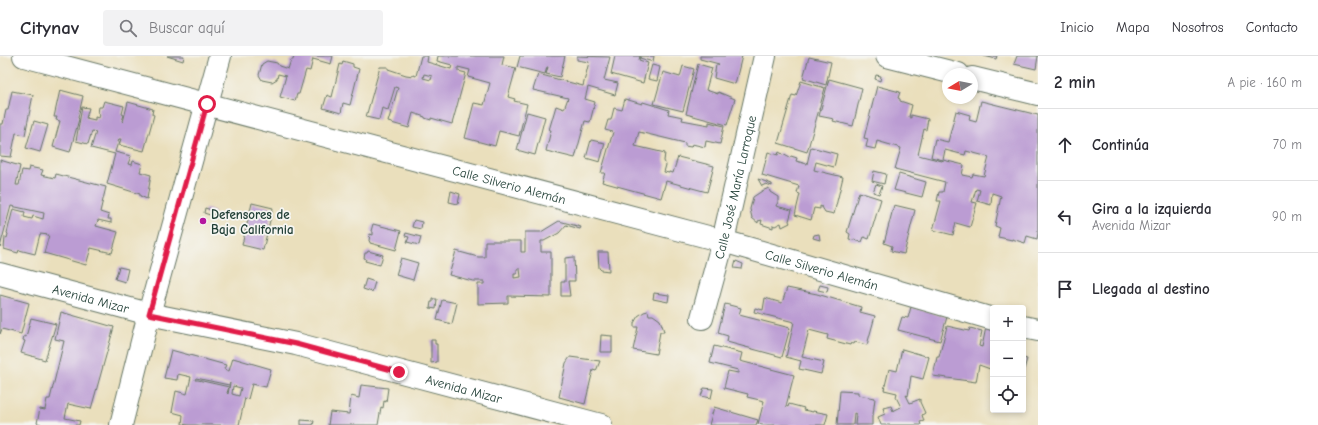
<!DOCTYPE html>
<html lang="es">
<head>
<meta charset="utf-8">
<style>
  :root { --surface:#fff; --page:#f2f2f3; --text:#2b2b33; --muted:#7c7c81; --line:#e1e1e2 }
  body { margin:0; font-family:"Comic Neue",sans-serif; background:var(--page); color:var(--text) }
  .controls { position:absolute; right:12px; bottom:12px; display:grid; overflow:hidden; border-radius:4px; box-shadow:0 2px 6px #0003 }
  .controls button { width:36px; height:36px; display:grid; place-items:center; padding:0; border:0; border-bottom:1px solid var(--line); background:var(--surface); color:var(--text); font:20px sans-serif }
  .compass { position:absolute; left:942px; top:12px; width:36px; height:36px; border-radius:50%; background:var(--surface); box-shadow:0 2px 6px #0003; rotate:260deg }
  .stop { position:absolute; width:12px; height:12px; margin:-9px; border:3px solid #e11d48; border-radius:50%; background:#fff }
  .stop.end { background:#e11d48; border-color:#fff; box-shadow:0 1px 4px #0008 }
  .list { margin:0; padding:0; list-style:none }
  h2 { display:flex; justify-content:space-between; align-items:center; height:52px; margin:0; padding:0 16px; font-size:17px }
  h2 small { font-size:13px; font-weight:400; color:var(--muted) }
  .list li { display:grid; grid-template-columns:26px 1fr auto; gap:12px; align-items:center; box-sizing:border-box; height:72px; padding:0 16px; border-top:1px solid var(--line) }
  .list b { display:block; font-size:15px; white-space:nowrap }
  .list p { margin:0; font-size:13px; white-space:nowrap; color:var(--muted) }
  .list em { font-size:13px; font-style:normal; color:var(--muted) }
  .icon { flex:none; width:22px; height:22px; fill:none; stroke:currentColor; stroke-width:2; stroke-linecap:round; stroke-linejoin:round }
  .map { position:relative; flex:none; width:1038px; height:369px; overflow:hidden }
  header { display:flex; align-items:center; gap:24px; box-sizing:border-box; height:56px; padding:0 20px; background:var(--surface); border-bottom:1px solid var(--line) }
  header strong { font-size:19px }
  nav { display:flex; gap:22px; margin-inline-start:auto; font-size:14px }
  .search { width:280px; height:36px; background:var(--page); display:flex; align-items:center; gap:10px; box-sizing:border-box; padding:0 14px; border-radius:4px; color:var(--muted); font-size:15px }
  main { display:flex }
  aside { flex:1; background:var(--surface) }
  .map>svg:first-child { display:block }
</style>
</head>
<body>
<header>
<strong>Citynav</strong>
<div class="search"><svg class="icon" aria-label="search" viewBox="0 0 24 24"><circle cx="10" cy="10" r="6"/><path d="M15 15l6 6"/></svg>Buscar aquí</div>
<nav><a>Inicio</a><a>Mapa</a><a>Nosotros</a><a>Contacto</a></nav>
</header>
<main>
<div class="map">
<svg width="1038" height="369" viewBox="0 0 1038 369">
  <rect width="100%" height="100%" fill="#f6f6f2"/>
  <filter id="ink" filterUnits="userSpaceOnUse"><feTurbulence type="fractalNoise" baseFrequency=".025" numOctaves="2"/><feDisplacementMap in="SourceGraphic" scale="8" xChannelSelector="R" yChannelSelector="G"/><feConvolveMatrix kernelMatrix="1 2 1 2 8 2 1 2 1" color-interpolation-filters="sRGB"/></filter>
  <filter id="wash" filterUnits="userSpaceOnUse"><feTurbulence type="fractalNoise" baseFrequency=".012" numOctaves="4" result="noise"/><feDisplacementMap in="SourceGraphic" scale="16" xChannelSelector="R" yChannelSelector="G"/><feGaussianBlur stdDeviation="0.9" result="paint"/><feColorMatrix in="noise" values="0 0 0 0 0 0 0 0 0 0 0 0 0 0 0 0 0 1.4 0 .05"/><feComposite in="paint" operator="in"/></filter>
  <g filter="url(#wash)">
    <rect width="100%" height="100%" fill="#eadfbc"/>
    <g id="blocks">
      <g fill="#bb9cd3" fill-rule="evenodd">
        <path d="M167,0h17l-1,5z"/>
        <path d="M294,0h39l-2,8 -18,-5 -3,12 -4,-1 -7,24h-2l-2,7 -15,-4 6,-21 -8,-2 -1,5 -5,3 -10,-2 -3,-5 3,-11 5,-3 10,2 2,3 9,3 3,-9h2z"/>
        <path d="M421,0h7l-1,6 24,7 1,-4 -15,-4 1,-5h66l-2,9 14,3 -8,29 7,2 -1,2 13,3 -8,32 -20,-5 -4,15 -30,-8 9,-35 10,2 6,-22 -22,-6 2,-7 -12,-3v4l8,2 -14,51 -21,-6v2l-6,-2v-1l-12,-4 -4,15 -21,-6 10,-34 -3,-1 -7,23 -6,-2 -3,12 -13,-3 14,-50h8v2l18,6 7,1v-1l3,1zM424,18l8,2 -1,4 -8,-2z"/>
        <path d="M520,0h45l-5,21 -14,-3 2,-7h-1l-2,7 -28,-7z"/>
        <path d="M577,0l33,1 -6,23 14,3 -3,12 -27,-8 -3,12 10,3 -5,20 -5,-1 -10,37 -29,-7 5,-21h-2l7,-24 8,3 4,-11 -35,-8 5,-16 45,12 6,-24 -12,-2z"/>
        <path d="M615,0h25l-1,4 9,3 -5,20 -32,-9z"/>
        <path d="M641,0h13l-1,6 -13,-4z"/>
        <path d="M700,0h42l-7,28 -21,-6 2,-13h2l1,-1 -19,-5z"/>
        <path d="M984,0h13l-1,3z"/>
        <path d="M1017,0h21l-2,13 -22,-5z"/>
        <path d="M809,1l22,5 -5,23 -23,-7z"/>
        <path d="M343,5l10,3v3l6,2 -9,36 -7,-2 -2,10 -18,-5 4,-13 5,2 8,-33 2,1z"/>
        <path d="M698,8l14,4 -6,22 12,4v-2l17,7 -8,26 -41,-11z"/>
        <path d="M652,9l8,2 -3,14 -9,-2z"/>
        <path d="M683,10l11,3 -11,42 -29,-7 9,-32 17,5z"/>
        <path d="M876,19l5,1 -1,5 -5,-2z"/>
        <path d="M829,23l33,9 -9,38 -20,-5 1,-2 -15,-3z"/>
        <path d="M801,25l24,7 -18,64 -29,-9 14,-48 4,1z"/>
        <path d="M877,30l23,6 -2,6 2,1v2l12,4 -3,12 2,1v-3l17,4 -2,11 -2,-1 -6,26 24,6 1,-1 -12,-3 4,-18 13,3 8,-31 14,4 -1,5 7,2 5,-21 57,14v118l-1,6 -10,-3 -2,7 -13,-4v1l-14,-3 2,-9 -5,-2 6,-30 -9,-3 -1,12 -14,-4 3,-11 -4,-1 -4,13 5,1 -7,24 -14,-4 -3,12 -20,-5 8,-29h-4l2,-9h4l2,-10 -50,-13 6,-21 -24,-7 -2,8 -9,-2 2,-8 -4,-1zM945,94l20,5 1,-4 23,6 -5,19 -11,-2 -1,3 -10,-2 2,-10 -21,-5z"/>
        <path d="M60,34l23,6 -5,22 1,1 -9,33 -17,-5 7,-26 -4,-1 1,-3h-3z"/>
        <path d="M12,35l21,4 -8,40 -9,-2 -5,24 -11,-1v-32h3l3,-14h2z"/>
        <path d="M625,43l17,5 1,-2 26,8 -1,4 15,3 -1,3 27,5v-3l15,4 -4,18 -14,-3 -1,6 -13,-3 -1,3 -6,-1v-3l-46,-11 -4,14 30,7 -1,8 2,4 -2,7 5,1v-1l4,1 5,-16 36,9 -7,26 -41,-11 -5,17 -59,-16 3,-9h-4l12,-41 -8,-2 3,-10h3l3,-12 8,2z"/>
        <path d="M104,45l20,5 -2,8 2,1 -2,6 1,1 5,-20 25,7 -1,5 2,1 -10,36 -25,-6 2,-6h-2l-4,13 16,4 -3,8 4,1 1,-4 9,3 -2,8 11,3 -4,24 -7,-3v-2l-33,-10 8,-30 -24,-6 5,-16 -4,-1 -4,13 -12,-3 6,-34 7,1 -3,10 9,2v-3l4,1 1,-4 -2,-1 1,-6h3z"/>
        <path d="M527,56l18,5 -10,38 -18,-5z"/>
        <path d="M34,65l14,4 -8,27 -14,-4z"/>
        <path d="M591,84l14,3 -5,19 -14,-4z"/>
        <path d="M811,91l26,7 -3,13 -18,-5 -2,8 29,7 -9,37 -9,-2 -3,-5 -2,-1v3l-6,-1 -3,12 -16,-5 5,-21 -3,-1 2,-7 -37,-11 6,-23 10,3 1,-3 11,6 1,-2 6,2 -1,3 11,3z"/>
        <path d="M0,104l20,6 -4,19h3l3,-15 6,1 1,-4 14,3 -2,5 14,3 1,-4 50,13 -6,25 9,3 -1,4h3v4l-13,-3 -2,6 22,6 -6,21 -21,-5 -5,17 -42,-12 5,-18 -9,-1 -5,20 -16,-4 -1,3 -14,-4 1,-12 2,1 1,-4 -1,-1 6,-24 12,3 -1,5 8,2 1,-3 10,3 1,-6 -33,-7 -11,41z"/>
        <path d="M874,115l12,3 -2,10 -12,-3z"/>
        <path d="M899,118l27,8 -4,15 -28,-7z"/>
        <path d="M758,123l14,5v2l-6,-2 -4,2z"/>
        <path d="M876,128l6,2 -3,8 -6,-2z"/>
        <path d="M769,132l1,4 8,5v5l-2,4 16,4 -3,11 1,2 -8,4 -1,-4 -6,3 -2,-1v3l-12,-4 1,-4 -4,1v2l-6,-5 -2,-9 3,-12 9,-6z"/>
        <path d="M451,135l9,3 -2,10 -9,-2z"/>
        <path d="M859,136l22,7 -12,40 -5,-2 -2,5 -13,-3 1,-5 -3,-2z"/>
        <path d="M252,147l21,5 -10,42 -21,-5z"/>
        <path d="M894,149l21,5 -11,44 -13,-3 1,-5 -8,-3z"/>
        <path d="M205,152l10,3 -2,5 -9,-3z"/>
        <path d="M414,164l8,2 -1,7 -9,-2z"/>
        <path d="M559,165l22,6 -1,2 -14,-4 -7,8 -15,8h-3v11h10v45l-43,-1v7l-30,1v-20h6v-3h-11l-24,-6 7,-24 22,6h7v-16h36v11h4v-20h16zM517,213h3l1,8 -7,1v-4h3z"/>
        <path d="M373,168l28,7 -5,19 -26,-7v-1l-1,-1 1,-7 3,1v-3l-2,-1z"/>
        <path d="M406,177l15,4 -2,8 -12,-3 2,-5 -4,-1z"/>
        <path d="M819,178l1,6 -7,-2 1,-3z"/>
        <path d="M368,195l15,4 -3,10 -15,-4 1,-2 -2,-1 1,-5h2z"/>
        <path d="M598,196h10l1,19 -8,-1 -2,-2z"/>
        <path d="M574,201l1,24h-7l2,15h-9v-14h4v-24z"/>
        <path d="M401,202l17,5 -5,17 -17,-5z"/>
        <path d="M736,205l7,3 -1,5 -8,-1z"/>
        <path d="M119,211l9,2 -3,13 -10,-3z"/>
        <path d="M366,223l9,3 -3,10 -9,-3z"/>
        <path d="M820,229l8,2 -1,5 -9,-2z"/>
        <path d="M787,232l30,6 44,13 -1,5 15,4 -8,29 -12,-3 -1,2 -3,-1 -1,2 -23,-6 1,-4 -19,-5 -7,27 22,5 -3,12 -22,-5 2,-8 -15,-4 8,-35 -40,-10 1,-4 8,2 2,-12 17,5z"/>
        <path d="M654,237l15,2 -1,7 -15,-3z"/>
        <path d="M0,239l29,8 -8,31 -19,-5 -2,5z"/>
        <path d="M433,243h4l-1,10 -6,-1 1,-6h2z"/>
        <path d="M442,244l15,3 -5,21 -15,-4z"/>
        <path d="M725,248l16,4 -2,7 51,13 -8,29 -55,-15 1,-6 -10,-3z"/>
        <path d="M911,251l36,10 -7,24 -42,-11 4,-13 6,1z"/>
        <path d="M648,255l1,4h4l7,5 3,8 1,4h-4l-4,22 -23,-4 5,-23h-4v-4l4,-7 6,-4z"/>
        <path d="M61,256l53,15 -23,82 -23,-5 -3,14 15,3 -1,4h-38v-1l-4,-1 3,-14 5,1 2,-11h3l14,-58 -9,-2z"/>
        <path d="M31,262l25,6 -11,36 -24,-7 4,-12 -2,-1 1,-4 2,1z"/>
        <path d="M947,270l22,5 1,-3 12,3 -3,15 3,1 4,-20 7,2v41l-14,-5 -3,17 -43,-6 4,-19h2z"/>
        <path d="M601,279l11,1v16h-12z"/>
        <path d="M431,284h4v4h2v18l-6,1z"/>
        <path d="M714,290l28,7 -2,8 54,14 -8,31 2,1 1,-3 15,4 -1,2 10,2v-1l15,3 -3,11h-63l-4,-1 6,-23 -17,-4 1,-3 -24,-6 4,-17 10,2v-3l-28,-7z"/>
        <path d="M902,293l27,8 -6,22 -12,-3 -3,20 -2,-1 4,8 10,-4v3l5,11 -3,2 2,6 -4,1 1,3h-40l-3,-8 7,-3 -2,-6 8,-2 2,5 8,-4 -5,-10 1,-4 -13,-3 5,-21 8,2z"/>
        <path d="M171,294l55,15 -2,4 5,2 4,-13 38,11 -5,18 -14,-3 -4,15 -3,-1 -6,27h-50l-7,-1 1,-9 -11,-3 4,-21 11,3 4,-17 -13,-3 -1,6 -13,-2zM196,322l33,7 1,-2 -2,11 -1,-1 2,-6 -31,-7h-3zM233,330l8,2 -2,8 -7,-2z"/>
        <path d="M570,301l30,4 -4,10 -3,-1 -8,34 -26,-7 7,-34z"/>
        <path d="M1023,302l4,1 -4,14z"/>
        <path d="M361,329l27,3 -2,14 -2,-1 -1,7 -2,-1 -3,18h-50l2,-13 19,2 2,-18 8,2z"/>
        <path d="M704,332l9,1 -2,9 -10,-2z"/>
        <path d="M840,335l18,1v3l17,3 -2,17h-1v10h-17l1,-11 -2,-1 -1,12h-16z"/>
        <path d="M714,351l44,13 -2,5h-47z"/>
        <path d="M301,364l13,1 -1,4h-12z"/>
      </g>
    </g>
  </g>
  <g filter="url(#ink)">
    <use href="#blocks" fill-opacity="0" stroke="#667664" stroke-width="1"/>
    <g fill="none" stroke-linecap="round" stroke-linejoin="round">
      <defs>
        <g id="minor">
          <path id="s1" d="M24,0l699,185 270,78"/>
          <path d="M887,0l71,18"/>
          <path d="M972,22l66,16"/>
          <path id="s2" d="M0,218l149,40 147,30 305,81"/>
          <path id="s3" d="M702,262l21,-77 42,-185"/>
          <path d="M1023,271l15,3"/>
        </g>
        <path id="major" d="M121,369l28,-111 71,-258"/>
      </defs>
      <use href="#minor" stroke="#667664" stroke-width="24"/>
      <use href="#major" stroke="#667664" stroke-width="24"/>
      <use href="#minor" stroke="#fff" stroke-width="22"/>
      <use href="#major" stroke="#fff" stroke-width="22"/>
    </g>
  </g>
  <g fill="none" stroke-linecap="round" stroke-linejoin="round" filter="url(#ink)">
    <path stroke="#e11d48" stroke-width="5" d="M207,48l-58,210 147,30 103,28"/>
  </g>
  <circle fill="#b5179e" stroke="#f6f6f2" stroke-width="1.5" cx="203" cy="165" r="4"/>
  <g text-anchor="middle" dominant-baseline="central" stroke-width="3.5" stroke-linejoin="round" paint-order="stroke">
    <g font-size="13" fill="#1f3d34" stroke="#f6f6f2">
      <text stroke="none"><textPath href="#s1" startOffset="502">Calle Silverio Alemán</textPath></text>
      <text stroke="none"><textPath href="#s3" startOffset="135">Calle José María Larroque</textPath></text>
      <text stroke="none"><textPath href="#s1" startOffset="826">Calle Silverio Alemán</textPath></text>
      <text stroke="none"><textPath href="#s2" startOffset="94">Avenida Mizar</textPath></text>
      <text stroke="none"><textPath href="#s2" startOffset="478">Avenida Mizar</textPath></text>
    </g>
    <g font-size="13" font-weight="bold" fill="#1f3d34" stroke="#f6f6f2" text-anchor="start">
      <text x="211" y="158">Defensores de<tspan x="211" dy="15">Baja California</tspan></text>
    </g>
  </g>
</svg>
<div class="controls">
<button>+</button>
<button>−</button>
<button><svg class="icon" aria-label="locate" viewBox="0 0 24 24"><circle cx="12" cy="12" r="6"/><path d="M12 2v4M12 18v4M2 12h4M18 12h4"/></svg></button>
</div>
<svg class="compass" viewBox="-18 -18 36 36"><path d="M0-13l5 13h-10z" fill="#e53935"/><path d="M0 13l5-13h-10z" fill="#7c7c81"/></svg>
<div class="stop" style="left:207px;top:48px"></div>
<div class="stop end" style="left:399px;top:316px"></div>
</div>
<aside>
<h2>2 min<small>A pie · 160 m</small></h2>
<ul class="list">
<li><svg class="icon" aria-label="ahead" viewBox="0 0 24 24"><path d="M12 20V5M6 11l6-6 6 6"/></svg><div><b>Continúa</b></div><em>70 m</em></li>
<li><svg class="icon" aria-label="left" viewBox="0 0 24 24"><path d="M17 20v-9H6M10 6l-5 5 5 5"/></svg><div><b>Gira a la izquierda</b><p>Avenida Mizar</p></div><em>90 m</em></li>
<li><svg class="icon" aria-label="arrive" viewBox="0 0 24 24"><path d="M6 21V4h12l-3 4 3 4H6"/></svg><div><b>Llegada al destino</b></div></li>
</ul>
</aside>
</main>
</body>
</html>
